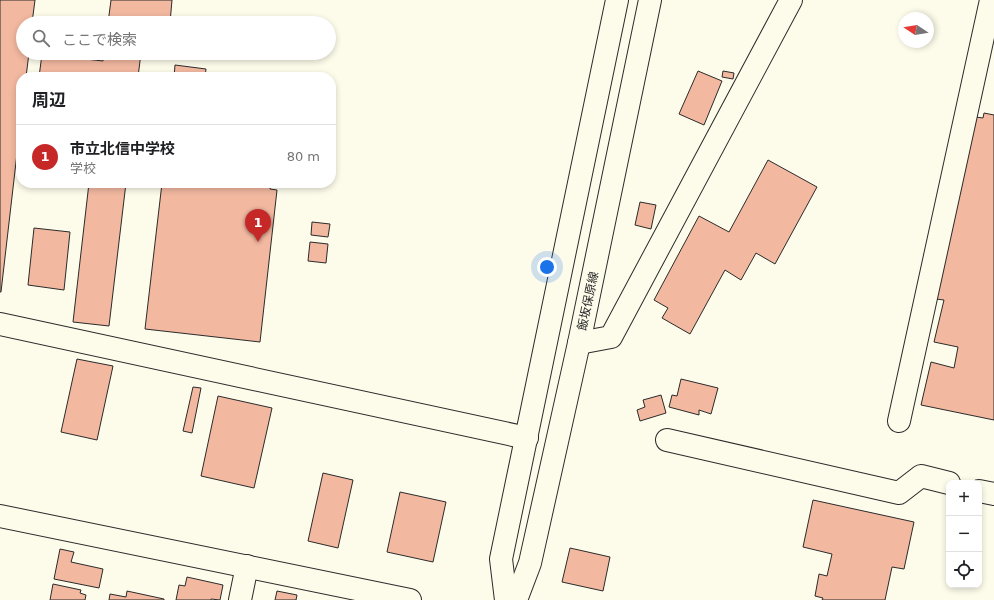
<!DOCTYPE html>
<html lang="ja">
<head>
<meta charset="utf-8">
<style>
  :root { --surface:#fff; --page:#f2f2f2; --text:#202124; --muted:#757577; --line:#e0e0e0; --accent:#c62828 }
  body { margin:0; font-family:"DejaVu Sans","Noto Sans JP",sans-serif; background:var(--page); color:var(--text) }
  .controls { position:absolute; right:12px; bottom:12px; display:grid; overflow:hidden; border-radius:8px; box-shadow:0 2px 6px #0003 }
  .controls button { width:36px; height:36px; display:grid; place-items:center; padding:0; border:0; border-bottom:1px solid var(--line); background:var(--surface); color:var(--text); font:20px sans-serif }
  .compass { position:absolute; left:898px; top:12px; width:36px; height:36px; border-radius:50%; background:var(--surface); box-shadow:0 2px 6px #0003; rotate:282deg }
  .you { position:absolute; left:547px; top:267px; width:14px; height:14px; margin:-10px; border:3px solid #fff; border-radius:50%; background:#1a73e8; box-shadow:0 0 0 6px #1a73e833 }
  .badge { display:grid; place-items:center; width:26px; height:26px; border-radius:50%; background:var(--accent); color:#fff; font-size:13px; font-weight:700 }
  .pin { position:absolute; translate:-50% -33px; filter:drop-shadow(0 1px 2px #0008) }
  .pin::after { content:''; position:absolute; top:21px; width:14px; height:12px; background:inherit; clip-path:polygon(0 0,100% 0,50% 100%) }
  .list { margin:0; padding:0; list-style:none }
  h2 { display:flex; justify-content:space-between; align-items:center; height:52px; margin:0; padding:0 16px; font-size:17px }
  h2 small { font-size:13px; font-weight:400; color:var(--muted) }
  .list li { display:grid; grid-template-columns:26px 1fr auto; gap:12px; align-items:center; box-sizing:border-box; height:64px; padding:0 16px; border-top:1px solid var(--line) }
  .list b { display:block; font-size:15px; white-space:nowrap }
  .list p { margin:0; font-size:13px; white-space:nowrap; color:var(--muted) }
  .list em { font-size:13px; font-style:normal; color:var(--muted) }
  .icon { flex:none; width:22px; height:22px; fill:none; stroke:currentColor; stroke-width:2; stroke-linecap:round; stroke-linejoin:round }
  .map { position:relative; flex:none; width:994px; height:600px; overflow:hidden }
  .search { position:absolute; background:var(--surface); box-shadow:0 2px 6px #0003; left:16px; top:16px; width:320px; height:44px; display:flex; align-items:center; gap:10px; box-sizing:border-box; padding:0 14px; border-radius:22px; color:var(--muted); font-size:15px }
  .panel { position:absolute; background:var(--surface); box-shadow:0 2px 6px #0003; left:16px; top:72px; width:320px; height:116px; border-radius:16px }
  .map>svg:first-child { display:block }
</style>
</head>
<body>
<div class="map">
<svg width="994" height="600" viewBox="0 0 994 600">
  <rect width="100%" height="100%" fill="#fdfbea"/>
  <g fill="#f2b8a0" stroke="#2b2b2b">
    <path d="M0,0h35l-3,23h-9v30h6l-3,24h-5v42l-20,173h-1z"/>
    <path d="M111,0h61l-2,23h-62z"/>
    <path d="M104,53h37l-3,24h-99l3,-23 61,7z"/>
    <path d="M175,65l31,4 -1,8h-31z"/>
    <path d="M698,71l24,10 -18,44 -25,-11z"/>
    <path d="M723,71l11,2 -1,6 -11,-2z"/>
    <path d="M984,113l10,2v305l-73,-15 10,-43 23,6 4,-21 -24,-5 10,-42 -8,-1 40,-182 7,1z"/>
    <path d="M768,160l49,27 -42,77 -19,-11 -15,27 -16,-10 -35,64 -28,-16 6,-10 -14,-8 45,-84 30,16z"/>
    <path d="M89,183h37l-17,143 -36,-4z"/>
    <path d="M162,183h109l-1,6 7,1 -17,152 -115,-13z"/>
    <path d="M640,202l16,3 -5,24 -16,-4z"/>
    <path d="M312,222l18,2 -2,13 -17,-2z"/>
    <path d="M34,228l36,4 -6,58 -36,-5z"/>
    <path d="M310,242l18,2 -2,19 -18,-2z"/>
    <path d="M77,359l36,7 -16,74 -36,-8z"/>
    <path d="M681,379l37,9 -7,26 -12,-4v5l-30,-8 3,-12 5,1z"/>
    <path d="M193,387l8,1 -9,45 -9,-2z"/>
    <path d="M661,395l5,18 -26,8 -3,-11 8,-3 -2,-7z"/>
    <path d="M218,396l54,12 -18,80 -53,-12z"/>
    <path d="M323,473l30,7 -15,68 -30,-7z"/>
    <path d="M400,492l46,10 -13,60 -46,-10z"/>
    <path d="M813,500l101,22 -10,47 -12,-2 -7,33h-63l1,-2 -8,-2 4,-22 8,2 5,-22 -29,-7z"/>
    <path d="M570,548l40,9 -7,34 -41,-9z"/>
    <path d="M60,549l14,3 -3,10 32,7 -4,19 -45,-9z"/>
    <path d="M187,577l36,8 -3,15 -9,-1v1h-35l3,-15 6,1z"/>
    <path d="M53,584l28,6 -1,3 6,2 -1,5h-35z"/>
    <path d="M127,591l37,8v1h-55l1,-6 16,3z"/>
    <path d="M277,591l20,4 -1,5h-21z"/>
  </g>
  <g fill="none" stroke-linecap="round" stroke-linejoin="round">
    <defs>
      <g id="minor">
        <path d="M0,324l527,114"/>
        <path d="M579,343l32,-6 180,-337"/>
        <path d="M899,421l92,-421"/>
        <path d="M667,440l232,53 22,-17 28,7"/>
        <path d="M979,491l15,3"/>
        <path d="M0,516l410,84"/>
        <path d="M240,600l7,-34"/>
      </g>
      <g id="major">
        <path d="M506,600l-5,-41 116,-559"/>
        <path d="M516,600l14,-37 49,-220 71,-343"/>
      </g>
    </defs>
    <use href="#minor" stroke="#2b2b2b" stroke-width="24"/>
    <use href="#major" stroke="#2b2b2b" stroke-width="24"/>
    <use href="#minor" stroke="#fdfbea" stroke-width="22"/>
    <use href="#major" stroke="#fdfbea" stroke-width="22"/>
  </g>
  <g text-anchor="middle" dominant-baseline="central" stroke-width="3" stroke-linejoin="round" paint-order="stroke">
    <g font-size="12" fill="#2b2b2b" stroke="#fdfbea">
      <text transform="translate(588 301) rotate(-78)">飯坂保原線</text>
    </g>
  </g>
</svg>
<div class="controls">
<button>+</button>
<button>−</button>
<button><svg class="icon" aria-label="locate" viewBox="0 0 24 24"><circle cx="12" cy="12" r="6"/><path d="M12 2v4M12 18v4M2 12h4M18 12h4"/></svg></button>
</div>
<svg class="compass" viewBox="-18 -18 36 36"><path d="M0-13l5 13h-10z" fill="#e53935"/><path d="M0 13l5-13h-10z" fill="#757577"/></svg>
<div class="you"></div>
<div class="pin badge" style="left:258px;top:242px">1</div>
<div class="search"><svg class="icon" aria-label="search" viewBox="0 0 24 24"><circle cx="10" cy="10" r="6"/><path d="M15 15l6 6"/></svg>ここで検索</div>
<section class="panel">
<h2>周辺<small></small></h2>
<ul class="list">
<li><span class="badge">1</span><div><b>市立北信中学校</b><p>学校</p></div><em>80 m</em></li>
</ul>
</section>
</div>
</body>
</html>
